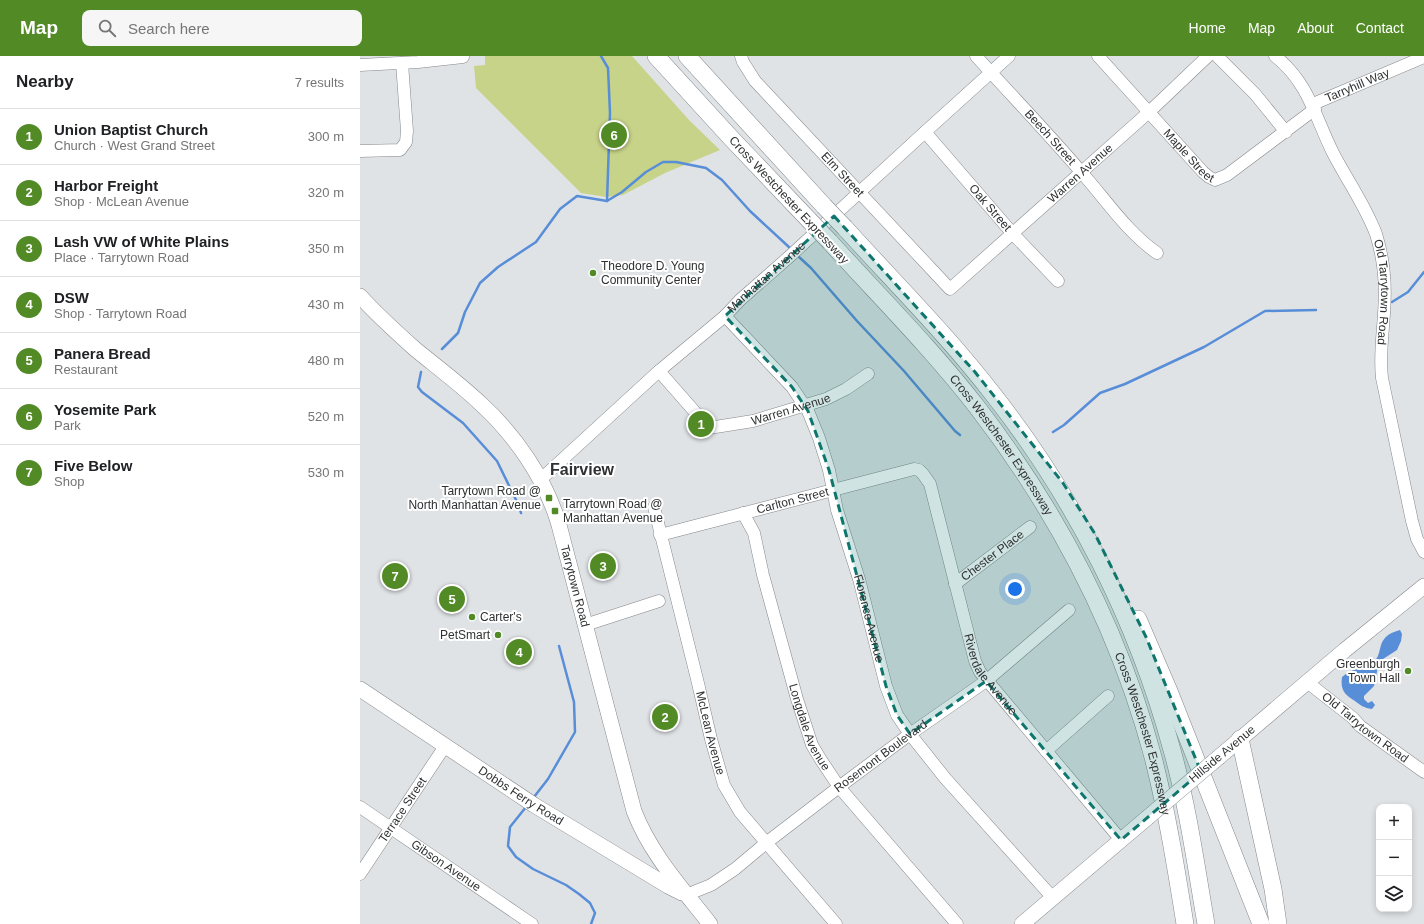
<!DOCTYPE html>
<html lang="en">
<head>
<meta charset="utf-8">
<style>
  :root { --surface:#fff; --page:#f6f6f6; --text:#202124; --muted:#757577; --line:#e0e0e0; --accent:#528a25 }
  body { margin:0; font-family:Arial,sans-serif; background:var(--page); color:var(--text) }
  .controls { position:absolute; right:12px; bottom:12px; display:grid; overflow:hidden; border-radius:8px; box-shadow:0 2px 6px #0003 }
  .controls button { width:36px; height:36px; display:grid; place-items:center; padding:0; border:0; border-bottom:1px solid var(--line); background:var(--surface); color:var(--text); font:20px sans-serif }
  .you { position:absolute; left:655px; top:533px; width:14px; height:14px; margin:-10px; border:3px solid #fff; border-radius:50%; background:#1a73e8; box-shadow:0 0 0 6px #1a73e833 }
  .badge { display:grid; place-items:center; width:26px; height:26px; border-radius:50%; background:var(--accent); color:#fff; font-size:13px; font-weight:700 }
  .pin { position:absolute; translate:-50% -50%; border:2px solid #fff; box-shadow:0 1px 4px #0006 }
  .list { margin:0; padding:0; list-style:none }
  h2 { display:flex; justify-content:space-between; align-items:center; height:52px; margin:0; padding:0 16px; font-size:17px }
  h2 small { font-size:13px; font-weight:400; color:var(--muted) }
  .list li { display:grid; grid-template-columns:26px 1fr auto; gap:12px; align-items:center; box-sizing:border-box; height:56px; padding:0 16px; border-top:1px solid var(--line) }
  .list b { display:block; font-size:15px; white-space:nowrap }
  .list p { margin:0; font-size:13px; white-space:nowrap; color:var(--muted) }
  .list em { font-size:13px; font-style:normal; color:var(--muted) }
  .icon { flex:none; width:22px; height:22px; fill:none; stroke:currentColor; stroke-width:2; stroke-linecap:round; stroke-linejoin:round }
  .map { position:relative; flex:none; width:1064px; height:868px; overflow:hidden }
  header { display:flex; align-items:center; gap:24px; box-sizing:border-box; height:56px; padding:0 20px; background:var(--accent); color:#fff }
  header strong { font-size:19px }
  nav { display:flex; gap:22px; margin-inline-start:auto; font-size:14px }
  .search { width:280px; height:36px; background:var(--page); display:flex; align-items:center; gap:10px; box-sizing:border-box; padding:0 14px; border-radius:8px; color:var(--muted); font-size:15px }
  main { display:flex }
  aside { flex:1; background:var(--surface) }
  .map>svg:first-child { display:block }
</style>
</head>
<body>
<header>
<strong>Map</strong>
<div class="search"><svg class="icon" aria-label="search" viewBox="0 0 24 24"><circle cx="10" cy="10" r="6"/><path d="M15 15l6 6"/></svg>Search here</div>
<nav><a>Home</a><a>Map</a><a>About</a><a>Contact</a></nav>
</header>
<main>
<aside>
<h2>Nearby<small>7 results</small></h2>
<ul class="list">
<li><span class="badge">1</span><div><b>Union Baptist Church</b><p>Church · West Grand Street</p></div><em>300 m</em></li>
<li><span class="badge">2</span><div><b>Harbor Freight</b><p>Shop · McLean Avenue</p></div><em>320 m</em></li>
<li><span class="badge">3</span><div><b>Lash VW of White Plains</b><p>Place · Tarrytown Road</p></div><em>350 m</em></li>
<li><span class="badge">4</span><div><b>DSW</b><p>Shop · Tarrytown Road</p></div><em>430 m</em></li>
<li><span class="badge">5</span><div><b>Panera Bread</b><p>Restaurant</p></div><em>480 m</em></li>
<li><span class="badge">6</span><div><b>Yosemite Park</b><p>Park</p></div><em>520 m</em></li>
<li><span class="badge">7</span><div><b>Five Below</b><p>Shop</p></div><em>530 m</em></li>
</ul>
</aside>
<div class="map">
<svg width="1064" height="868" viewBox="0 0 1064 868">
  <rect width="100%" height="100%" fill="#e0e3e6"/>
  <path fill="#c7d388" d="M125,0h147l57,64 31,30 -55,23 -42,22 -17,2 -25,-4 -105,-105 -2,-22 11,-1z"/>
  <path fill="#588dd8" d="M1040,574l2,4 -1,7 -4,9 -14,9 -4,3 -5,24 -10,10v3l4,4 4,-2 3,4 -3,4c-8,-1 -12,-4 -17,-8 -10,-6 -15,-11 -13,-24 9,-8 21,-9 31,-15 12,-8 0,-25 27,-32z"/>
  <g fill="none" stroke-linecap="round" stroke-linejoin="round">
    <g stroke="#588dd8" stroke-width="2.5">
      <path d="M241,0l7,12 2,45 -3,88"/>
      <path d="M439,201l12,11 46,53 47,50 51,60 5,4"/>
      <path d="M1032,246l16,-10 16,-20"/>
      <path d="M82,293l16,-16 7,-21 15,-29 18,-16 38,-25 24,-33 17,-13 30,5 15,-9 24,-20 17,-10h13l30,6 16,12 28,31 40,37"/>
      <path d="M61,316l-3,15 4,5 41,31 34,38 22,45 2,7"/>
      <path d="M693,376l11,-7 36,-32 25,-9 79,-37 61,-36 51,-1"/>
      <path d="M174,741l14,-18 27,-47 -1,-30 -15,-56"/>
      <path d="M166,751l-16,20 -2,19 8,11 17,12 33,16 13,9 11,9 5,10 -4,11"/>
    </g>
    <defs>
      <g id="minor">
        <path id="s1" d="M381,0l2,6 12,19 195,208 199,-177 59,-56"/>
        <path id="s2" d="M616,0c35,39 72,77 106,117 24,27 45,59 75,80"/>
        <path id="s3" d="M738,0l105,116 6,5 6,3 12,-5 88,-66"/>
        <path d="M857,0l38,38 31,38"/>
        <path id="s4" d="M915,0c34,27 40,61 58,97 14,27 32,52 43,81 4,13 7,27 8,41 4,35 -6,69 -2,103l30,143 5,18 7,13"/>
        <path d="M0,9l58,-3 45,-5"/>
        <path id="s5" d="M953,48l111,-47"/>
        <path id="s6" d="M565,76l88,102 45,47"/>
        <path d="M0,95l40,-1 6,-8 1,-11 -5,-68"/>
        <path id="s7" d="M365,260l67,71 16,24 11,27 10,32 8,40 22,69 27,107 11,29 13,19 35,44 108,120"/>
        <path id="s8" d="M299,315l50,57 44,-7 73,-22 20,-10 22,-15"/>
        <path id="s9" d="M180,424l119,-109 66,-55 15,-16 50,-44 135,-124 84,-76"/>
        <path id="s10" d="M294,451l43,172 14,60 13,46 16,27 96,112"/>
        <path id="s11" d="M383,457l11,20 9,42 34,124 15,46 9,15 18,27 118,137"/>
        <path id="s12" d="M300,479l254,-66 5,1 4,4 7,10 45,177 5,11 141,168"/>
        <path id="s13" d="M595,528l75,-57"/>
        <path d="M225,569l74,-24"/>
        <path id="s14" d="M947,626l46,36 7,8 64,46"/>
        <path d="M686,695l62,-55"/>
        <path id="s15" d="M0,751l172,117"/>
        <path id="s16" d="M0,818l85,-128"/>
        <path id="s17" d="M326,839l25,-10 24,-16 31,-26 73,-56 71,-53 76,-53 83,-71"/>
      </g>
      <g id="major">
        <path id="s18" d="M0,240c17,19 36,36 55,53 22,18 45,35 66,55 35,32 65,76 78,121l75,286c17,44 48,77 76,113"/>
        <path id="s19" d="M0,633l174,116 134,81 14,7"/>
        <path d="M859,701l126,-107 79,-64"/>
        <path d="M662,868l125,-106"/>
      </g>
      <g id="highway">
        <path d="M296,0l75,82 78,82"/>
        <path d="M327,0l137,150"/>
        <path d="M485,172c50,55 102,107 147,165 83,105 145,228 180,357 16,57 24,116 34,174"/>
        <path id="s20" d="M470,186c49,54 102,107 147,165 80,104 142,223 176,350 14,55 23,111 32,167"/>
        <path d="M778,563l31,72 92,233"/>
        <path d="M880,683l33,150 5,35"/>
      </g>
    </defs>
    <use href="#minor" stroke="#84878a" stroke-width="13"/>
    <use href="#major" stroke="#84878a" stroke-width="16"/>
    <use href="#highway" stroke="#84878a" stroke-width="18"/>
    <use href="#minor" stroke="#fff" stroke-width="12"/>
    <use href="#major" stroke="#fff" stroke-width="15"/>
    <use href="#highway" stroke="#fff" stroke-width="17"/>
    <defs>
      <path id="major-bridge" d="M787,762l72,-61"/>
      <g id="highway-bridge">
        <path d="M464,150l21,22"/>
        <path d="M449,164l21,22"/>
      </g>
    </defs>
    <use href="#major-bridge" stroke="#84878a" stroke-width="16" stroke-linecap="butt"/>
    <use href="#highway-bridge" stroke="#84878a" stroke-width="18" stroke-linecap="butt"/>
    <use href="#major-bridge" stroke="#fff" stroke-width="15"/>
    <use href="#highway-bridge" stroke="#fff" stroke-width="17"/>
  </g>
  <path fill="#0f766e" fill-opacity="0.2" stroke="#0f766e" stroke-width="3" stroke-dasharray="8 5" stroke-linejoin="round" d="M474,160l141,156 88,111 32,51 51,103 55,135 -80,68 -135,-159 -76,53 -13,-19 -11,-29 -57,-216 -21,-59 -16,-24 -67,-71z"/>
  <g fill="#528a25" stroke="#fff" stroke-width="1.5">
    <circle cx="233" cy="217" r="4"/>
    <rect x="185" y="438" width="8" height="8" rx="2"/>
    <rect x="191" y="451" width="8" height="8" rx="2"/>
    <circle cx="112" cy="561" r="4"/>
    <circle cx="138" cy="579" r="4"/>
    <circle cx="1048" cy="615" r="4"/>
  </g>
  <g text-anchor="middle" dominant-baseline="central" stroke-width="4" stroke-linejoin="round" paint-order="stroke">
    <g font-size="12" fill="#2f3031" stroke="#fff">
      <text stroke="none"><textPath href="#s5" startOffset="48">Tarryhill Way</textPath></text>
      <text stroke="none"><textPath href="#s2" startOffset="110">Beech Street</textPath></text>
      <text stroke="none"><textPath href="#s3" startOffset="135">Maple Street</textPath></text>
      <text stroke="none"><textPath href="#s1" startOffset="488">Warren Avenue</textPath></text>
      <text stroke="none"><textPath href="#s1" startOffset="157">Elm Street</textPath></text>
      <text transform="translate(429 144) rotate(47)">Cross Westchester Expressway</text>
      <text stroke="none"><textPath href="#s6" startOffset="100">Oak Street</textPath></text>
      <text stroke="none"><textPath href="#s9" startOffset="304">Manhattan Avenue</textPath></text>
      <text stroke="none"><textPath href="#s4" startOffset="265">Old Tarrytown Road</textPath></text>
      <text stroke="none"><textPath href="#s8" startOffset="160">Warren Avenue</textPath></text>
      <text stroke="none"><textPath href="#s20" startOffset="266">Cross Westchester Expressway</textPath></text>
      <text stroke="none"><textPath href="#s12" startOffset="137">Carlton Street</textPath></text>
      <text stroke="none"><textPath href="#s13" startOffset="47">Chester Place</textPath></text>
      <text stroke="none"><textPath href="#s18" startOffset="371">Tarrytown Road</textPath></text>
      <text stroke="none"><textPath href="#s7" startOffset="343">Florence Avenue</textPath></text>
      <text stroke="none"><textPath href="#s12" startOffset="487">Riverdale Avenue</textPath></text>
      <text stroke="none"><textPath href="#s11" startOffset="225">Longdale Avenue</textPath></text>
      <text stroke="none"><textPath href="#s14" startOffset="74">Old Tarrytown Road</textPath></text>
      <text stroke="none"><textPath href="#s10" startOffset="233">McLean Avenue</textPath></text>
      <text stroke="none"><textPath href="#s20" startOffset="590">Cross Westchester Expressway</textPath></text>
      <text transform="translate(862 698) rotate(-40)">Hillside Avenue</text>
      <text stroke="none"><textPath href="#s17" startOffset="240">Rosemont Boulevard</textPath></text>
      <text stroke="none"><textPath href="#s19" startOffset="193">Dobbs Ferry Road</textPath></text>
      <text stroke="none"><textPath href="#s16" startOffset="77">Terrace Street</textPath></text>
      <text stroke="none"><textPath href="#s15" startOffset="104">Gibson Avenue</textPath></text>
    </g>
    <g font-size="12" fill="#2f3031" stroke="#fff" text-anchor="start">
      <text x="241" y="210">Theodore D. Young<tspan x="241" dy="14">Community Center</tspan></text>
      <text x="181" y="435" text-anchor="end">Tarrytown Road @<tspan x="181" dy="14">North Manhattan Avenue</tspan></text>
      <text x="203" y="448">Tarrytown Road @<tspan x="203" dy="14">Manhattan Avenue</tspan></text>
      <text x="120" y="561">Carter's</text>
      <text x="130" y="579" text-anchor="end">PetSmart</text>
      <text x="1040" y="608" text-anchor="end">Greenburgh<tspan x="1040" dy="14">Town Hall</tspan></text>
    </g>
    <g font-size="16" font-weight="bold" fill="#2f3031" stroke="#fff">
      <text x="222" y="413">Fairview</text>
    </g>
  </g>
</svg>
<div class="controls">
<button>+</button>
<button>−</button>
<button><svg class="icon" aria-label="layers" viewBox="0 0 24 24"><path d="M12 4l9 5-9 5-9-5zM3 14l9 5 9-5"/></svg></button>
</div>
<div class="you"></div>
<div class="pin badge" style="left:341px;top:368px">1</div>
<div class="pin badge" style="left:305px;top:661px">2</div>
<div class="pin badge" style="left:243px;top:510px">3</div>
<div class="pin badge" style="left:159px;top:596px">4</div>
<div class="pin badge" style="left:92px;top:543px">5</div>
<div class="pin badge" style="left:254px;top:79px">6</div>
<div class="pin badge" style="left:35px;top:520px">7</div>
</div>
</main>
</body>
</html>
